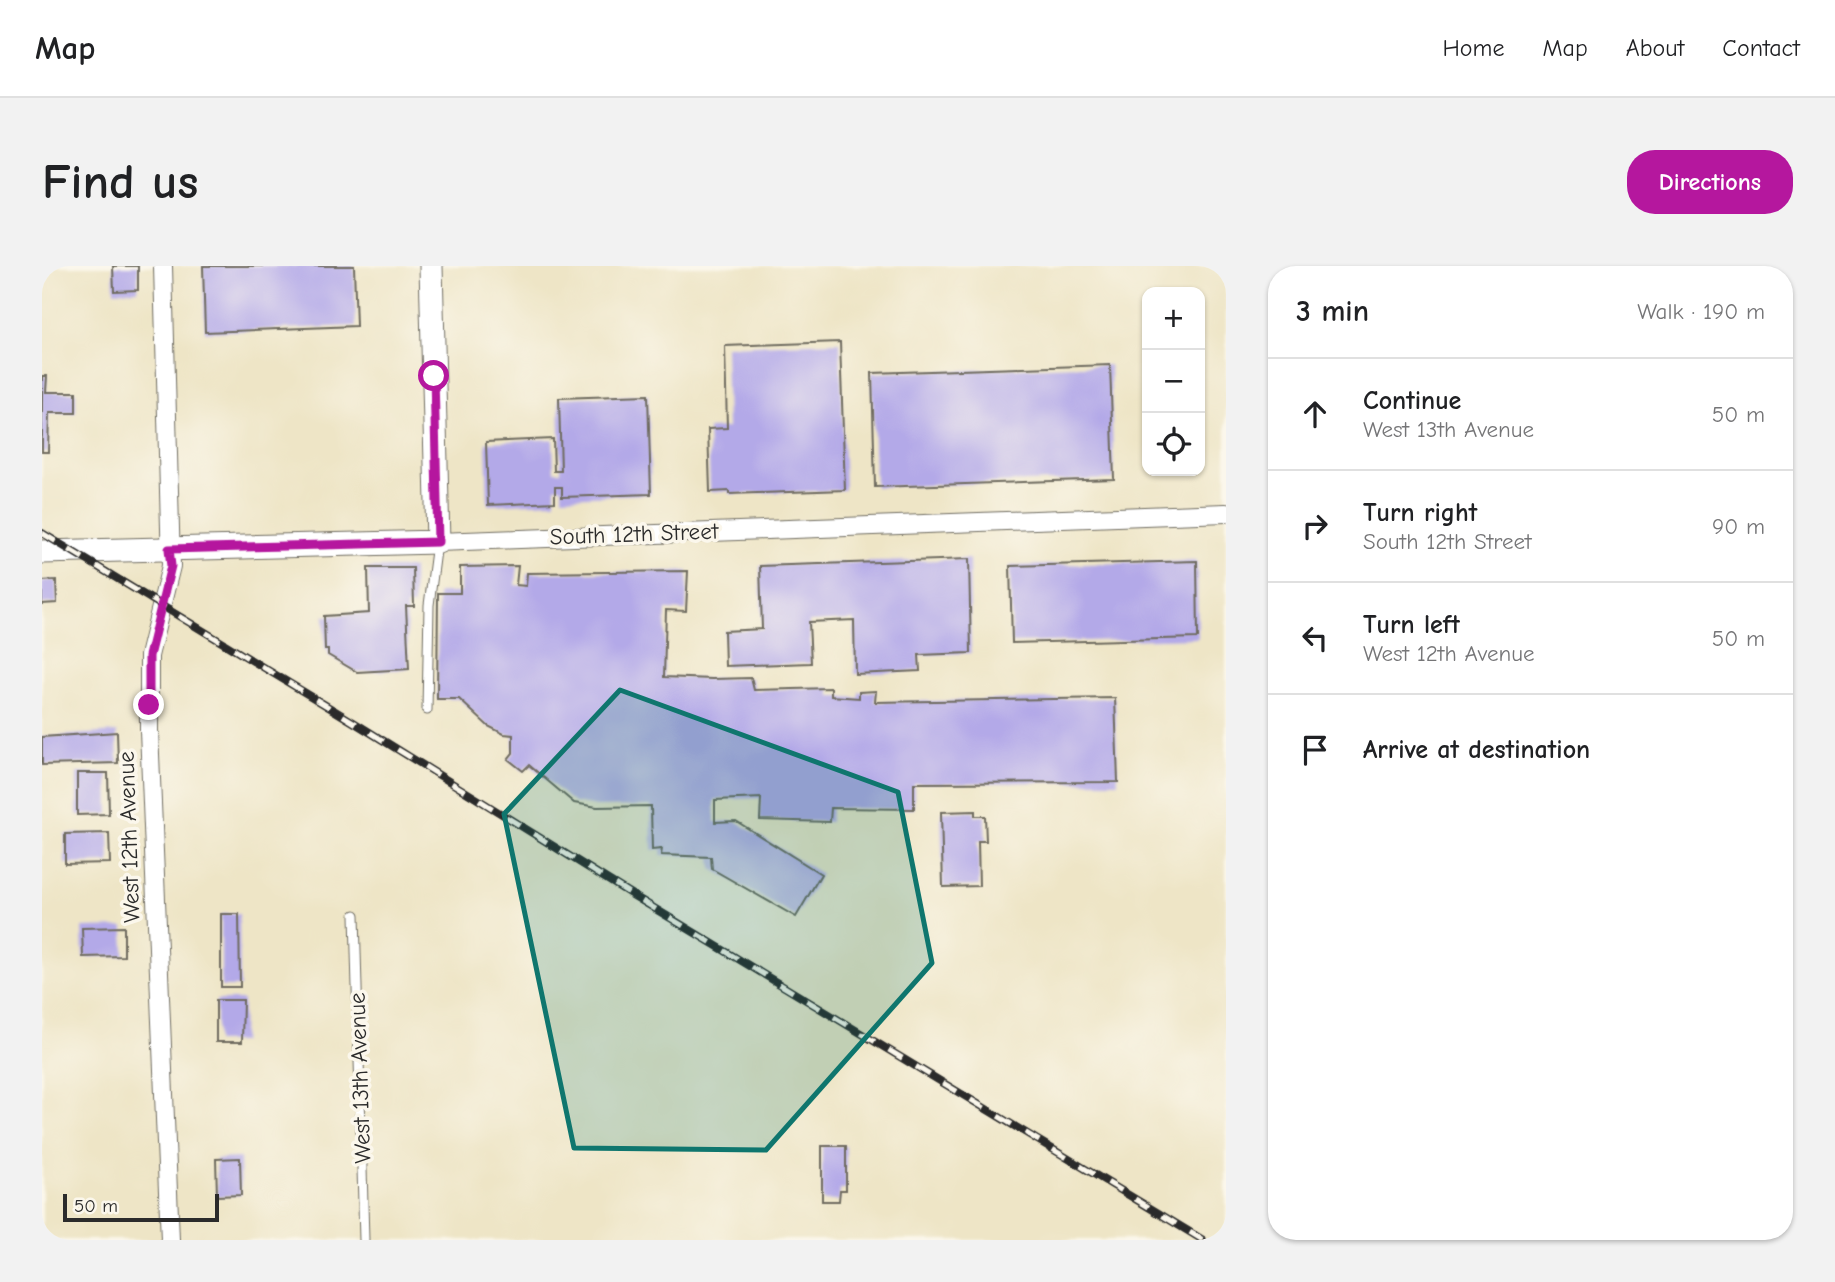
<!DOCTYPE html>
<html lang="en">
<head>
<meta charset="utf-8">
<style>
  :root { --surface:#fff; --page:#f2f2f2; --text:#202124; --muted:#757577; --line:#e0e0e0; --accent:#b5179e }
  body { margin:0; font-family:"Comic Neue",sans-serif; background:var(--page); color:var(--text) }
  .controls { position:absolute; right:21px; top:21px; display:grid; overflow:hidden; border-radius:14px; box-shadow:0 2px 5px #0004 }
  .controls button { width:63px; height:63px; display:grid; place-items:center; padding:0; border:0; border-bottom:2px solid var(--line); background:var(--surface); color:var(--text); font:35px sans-serif }
  .scale { position:absolute; left:21px; bottom:18px; width:156px; box-sizing:border-box; padding-left:7px; border:4px solid #2b2b2b; border-top:0; font-size:19px; line-height:24px; white-space:nowrap; color:#2b2b2b; -webkit-text-stroke:5px #fbf7ec; paint-order:stroke }
  .stop { position:absolute; width:21px; height:21px; margin:-16px; border:5px solid #b5179e; border-radius:50%; background:#fff }
  .stop.end { background:#b5179e; border-color:#fff; box-shadow:0 2px 7px #0008 }
  .list { margin:0; padding:0; list-style:none }
  h2 { display:flex; justify-content:space-between; align-items:center; height:91px; margin:0; padding:0 28px; font-size:30px }
  h2 small { font-size:23px; font-weight:400; color:var(--muted) }
  .list li { display:grid; grid-template-columns:46px 1fr auto; gap:21px; align-items:center; box-sizing:border-box; height:112px; padding:0 28px; border-top:2px solid var(--line) }
  .list b { display:block; font-size:26px; white-space:nowrap }
  .list p { margin:0; font-size:23px; white-space:nowrap; color:var(--muted) }
  .list em { font-size:23px; font-style:normal; color:var(--muted) }
  .icon { flex:none; width:38px; height:38px; fill:none; stroke:currentColor; stroke-width:2; stroke-linecap:round; stroke-linejoin:round }
  .map { position:relative; flex:none; width:1184px; height:974px; overflow:hidden; border-radius:28px }
  header { display:flex; align-items:center; gap:42px; box-sizing:border-box; height:98px; padding:0 35px; background:var(--surface); border-bottom:2px solid var(--line) }
  header strong { font-size:33px }
  nav { display:flex; gap:38px; margin-inline-start:auto; font-size:24px }
  .intro { display:flex; align-items:center; justify-content:space-between; box-sizing:border-box; height:168px; padding:0 42px }
  h1 { margin:0; font-size:49px }
  .button { padding:18px 32px; border-radius:28px; background:var(--accent); color:#fff; font-size:24px; font-weight:700 }
  main { display:flex; gap:42px; padding:0 42px }
  aside { flex:1; background:var(--surface); border-radius:28px; box-shadow:0 2px 5px #0004 }
  .map>svg:first-child { display:block }
</style>
</head>
<body>
<header>
<strong>Map</strong>
<nav><a>Home</a><a>Map</a><a>About</a><a>Contact</a></nav>
</header>
<div class="intro"><h1>Find us</h1><a class="button">Directions</a></div>
<main>
<div class="map">
<svg width="1184" height="974" viewBox="0 0 1184 974">
  <rect width="100%" height="100%" fill="#fbf7ec"/>
  <filter id="ink" filterUnits="userSpaceOnUse"><feTurbulence type="fractalNoise" baseFrequency=".0143" numOctaves="2"/><feDisplacementMap in="SourceGraphic" scale="14" xChannelSelector="R" yChannelSelector="G"/><feConvolveMatrix kernelMatrix="1 2 1 2 8 2 1 2 1" color-interpolation-filters="sRGB"/></filter>
  <filter id="wash" filterUnits="userSpaceOnUse"><feTurbulence type="fractalNoise" baseFrequency=".00686" numOctaves="4" result="noise"/><feDisplacementMap in="SourceGraphic" scale="28" xChannelSelector="R" yChannelSelector="G"/><feGaussianBlur stdDeviation="1.57" result="paint"/><feColorMatrix in="noise" values="0 0 0 0 0 0 0 0 0 0 0 0 0 0 0 0 0 1.4 0 .05"/><feComposite in="paint" operator="in"/></filter>
  <g filter="url(#wash)">
    <rect width="100%" height="100%" fill="#eee5c6"/>
    <g id="blocks">
      <g fill="#b3a9e8">
        <path d="M71,0h25v24l-24,1z"/>
        <path d="M161,0h151l2,60 -151,6z"/>
        <path d="M798,76l5,148 -116,4v-3l-19,1 -2,-63 19,-1 -2,-82z"/>
        <path d="M1068,99l4,114 -239,8 -3,-114z"/>
        <path d="M0,110h5l-1,16h30v21h-27l-1,39h-6z"/>
        <path d="M606,129l3,99 -89,3v-10h-7v15l-67,3 -2,-63 67,-3 1,32h7l-2,-73z"/>
        <path d="M927,293l2,94 -52,2 1,16 -65,3 -1,-54 -45,2 2,41 -86,3 -1,-35 38,-2 -2,-63z"/>
        <path d="M1155,295l1,77 -186,5 -2,-77z"/>
        <path d="M476,300l-2,19 10,1 1,-13 161,-2 -2,40 -20,-1 -2,67 48,2 39,-1 3,12 77,-2v8l28,2v-6l17,-1 -1,11 240,-4 3,84 -204,1v26l-83,-1 -1,14 -70,-2 1,-22 -46,2v22l21,-1 85,53 -25,43 -84,-48 -1,-12 -50,-2 1,-6 -10,1 -1,-44 -54,1 -23,-4 -45,-38 -6,6 -15,-12 5,-6v-18l-9,-1 -16,-8 -29,-27h-22l1,-106h22v-26z"/>
        <path d="M326,302h45l1,38h-8l3,63 -52,3 -29,-17v-5h-3l-1,-34 45,-3z"/>
        <path d="M14,314l1,23 -15,1v-23z"/>
        <path d="M75,466l1,31 -76,2v-28z"/>
        <path d="M35,507h31l1,41 -32,1z"/>
        <path d="M933,545v5h10l1,25h-8l1,45 -36,1 -2,-75z"/>
        <path d="M67,567l1,30 -45,1v-30z"/>
        <path d="M179,648h18l1,73h-19z"/>
        <path d="M82,661v29l-41,1 -1,-29z"/>
        <path d="M174,734h27l-1,42h-26z"/>
        <path d="M780,880h24v44h-6l-1,11h-17z"/>
        <path d="M198,892l1,37 -24,1 -1,-37z"/>
      </g>
    </g>
  </g>
  <g filter="url(#ink)">
    <use href="#blocks" fill-opacity="0" stroke="#6f6c61" stroke-width="2"/>
    <g fill="none" stroke-linecap="round" stroke-linejoin="round">
      <defs>
        <g id="service">
          <path d="M385,444l2,-105 8,-62"/>
          <path d="M313,649l9,325"/>
        </g>
        <g id="minor">
          <path d="M121,0l8,300 -22,90v74l21,510"/>
          <path d="M396,276l788,-29"/>
        </g>
        <path id="tertiary" d="M0,286l396,-10 -7,-276"/>
      </defs>
      <use href="#service" stroke="#6f6c61" stroke-width="11"/>
      <use href="#minor" stroke="#6f6c61" stroke-width="20"/>
      <use href="#tertiary" stroke="#6f6c61" stroke-width="25"/>
      <use href="#service" stroke="#fff" stroke-width="9"/>
      <use href="#minor" stroke="#fff" stroke-width="18"/>
      <use href="#tertiary" stroke="#fff" stroke-width="23"/>
      <defs>
        <path id="rail" d="M0,267l313,190 274,170 574,347"/>
      </defs>
      <use href="#rail" stroke="#2b2b2b" stroke-width="8"/>
      <use href="#rail" stroke="#fbf7ec" stroke-width="5" stroke-dasharray="16" stroke-linecap="butt"/>
    </g>
  </g>
  <g fill="none" stroke-linecap="round" stroke-linejoin="round" filter="url(#ink)">
    <path stroke="#b5179e" stroke-width="9" d="M107,439v-49l22,-90 -2,-17 269,-7 -4,-166"/>
  </g>
  <path fill="#0f766e" fill-opacity="0.2" stroke="#0f766e" stroke-width="5" stroke-linejoin="round" d="M578,424l278,102 34,171 -166,187 -192,-2 -70,-334z"/>
  <g text-anchor="middle" dominant-baseline="central" stroke-width="7" stroke-linejoin="round" paint-order="stroke">
    <g font-size="23" fill="#2b2b2b" stroke="#fbf7ec">
      <text transform="translate(592 268) rotate(-2)">South 12th Street</text>
      <text transform="translate(87 571) rotate(-92)">West 12th Avenue</text>
      <text transform="translate(318 812) rotate(-92)">West 13th Avenue</text>
    </g>
  </g>
</svg>
<div class="controls">
<button>+</button>
<button>−</button>
<button><svg class="icon" aria-label="locate" viewBox="0 0 24 24"><circle cx="12" cy="12" r="6"/><path d="M12 2v4M12 18v4M2 12h4M18 12h4"/></svg></button>
</div>
<div class="scale">50 m</div>
<div class="stop" style="left:392px;top:110px"></div>
<div class="stop end" style="left:107px;top:439px"></div>
</div>
<aside>
<h2>3 min<small>Walk · 190 m</small></h2>
<ul class="list">
<li><svg class="icon" aria-label="ahead" viewBox="0 0 24 24"><path d="M12 20V5M6 11l6-6 6 6"/></svg><div><b>Continue</b><p>West 13th Avenue</p></div><em>50 m</em></li>
<li><svg class="icon" aria-label="right" viewBox="0 0 24 24"><path d="M7 20v-9h11M14 6l5 5-5 5"/></svg><div><b>Turn right</b><p>South 12th Street</p></div><em>90 m</em></li>
<li><svg class="icon" aria-label="left" viewBox="0 0 24 24"><path d="M17 20v-9H6M10 6l-5 5 5 5"/></svg><div><b>Turn left</b><p>West 12th Avenue</p></div><em>50 m</em></li>
<li><svg class="icon" aria-label="arrive" viewBox="0 0 24 24"><path d="M6 21V4h12l-3 4 3 4H6"/></svg><div><b>Arrive at destination</b></div></li>
</ul>
</aside>
</main>
</body>
</html>
